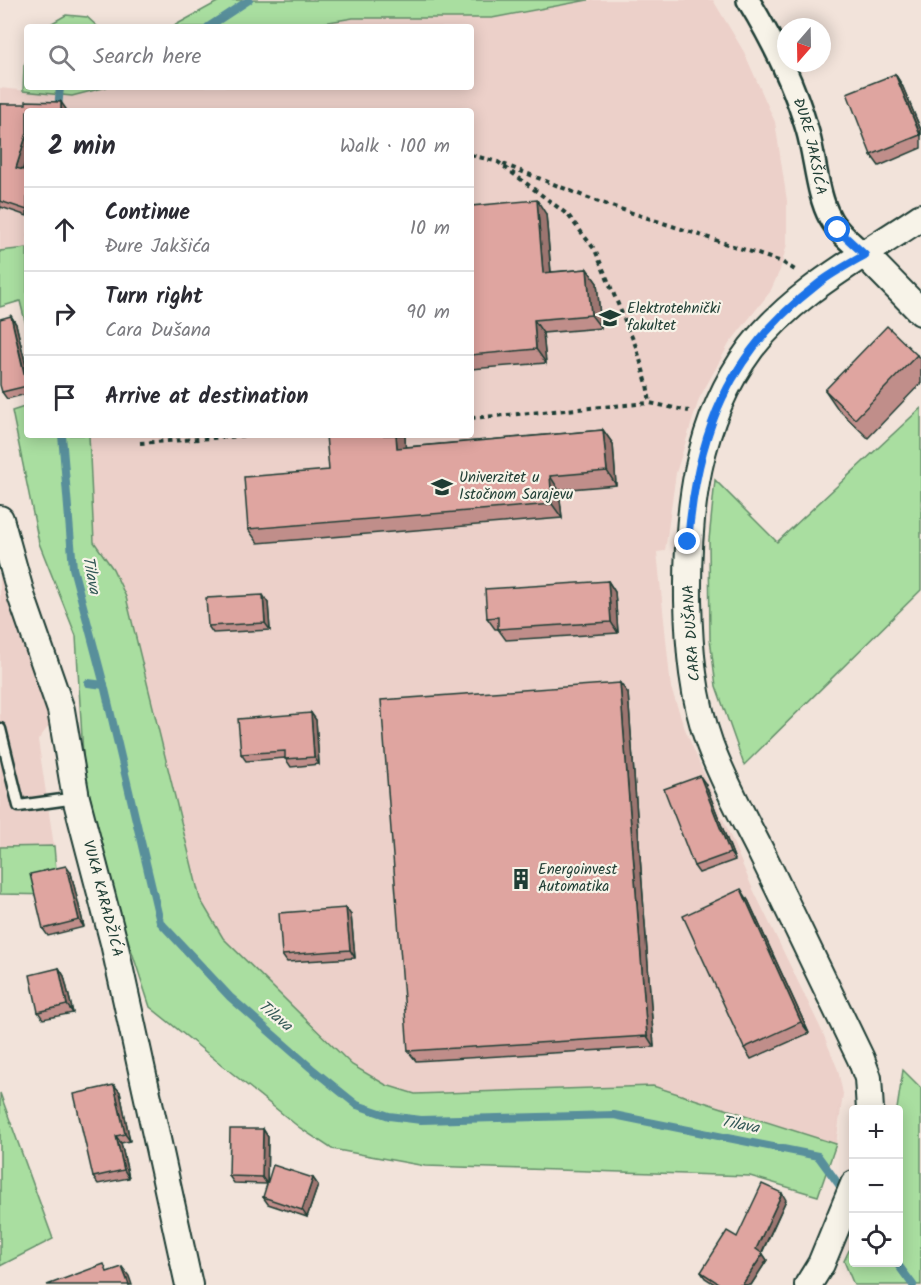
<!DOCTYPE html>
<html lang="en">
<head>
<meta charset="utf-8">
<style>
  :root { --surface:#fff; --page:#f7f7f7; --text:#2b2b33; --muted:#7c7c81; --line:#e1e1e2 }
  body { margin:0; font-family:Kalam,sans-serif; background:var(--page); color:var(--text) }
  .controls { position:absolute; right:18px; bottom:18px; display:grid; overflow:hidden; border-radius:6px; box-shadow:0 3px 15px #0003 }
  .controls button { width:54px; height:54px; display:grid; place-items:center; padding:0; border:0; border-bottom:2px solid var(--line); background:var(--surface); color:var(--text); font:30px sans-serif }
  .compass { position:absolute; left:777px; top:18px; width:54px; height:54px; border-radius:50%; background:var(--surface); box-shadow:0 3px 15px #0003; rotate:200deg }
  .stop { position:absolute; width:18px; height:18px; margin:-14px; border:4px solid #1a73e8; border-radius:50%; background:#fff }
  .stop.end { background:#1a73e8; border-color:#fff; box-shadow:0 2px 6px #0008 }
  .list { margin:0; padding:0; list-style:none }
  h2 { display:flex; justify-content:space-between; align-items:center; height:78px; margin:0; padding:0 24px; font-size:26px }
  h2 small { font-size:20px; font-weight:400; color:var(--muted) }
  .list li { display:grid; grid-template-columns:39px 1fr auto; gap:18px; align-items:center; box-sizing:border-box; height:84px; padding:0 24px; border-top:2px solid var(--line) }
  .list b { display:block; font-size:22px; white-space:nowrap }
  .list p { margin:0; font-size:20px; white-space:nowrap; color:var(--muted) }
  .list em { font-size:20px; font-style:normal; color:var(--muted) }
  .icon { flex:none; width:33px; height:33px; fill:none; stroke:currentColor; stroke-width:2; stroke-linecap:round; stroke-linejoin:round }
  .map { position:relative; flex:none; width:921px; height:1285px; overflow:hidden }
  .search { position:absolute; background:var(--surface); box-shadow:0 3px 15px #0003; left:24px; top:24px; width:450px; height:66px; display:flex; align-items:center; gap:15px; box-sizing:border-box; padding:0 21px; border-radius:6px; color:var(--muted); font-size:22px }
  .panel { position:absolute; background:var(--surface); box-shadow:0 3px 15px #0003; left:24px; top:108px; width:450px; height:330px; border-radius:6px }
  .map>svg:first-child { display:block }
</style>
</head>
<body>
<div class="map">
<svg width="921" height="1285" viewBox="0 0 921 1285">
  <rect width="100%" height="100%" fill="#f2e3da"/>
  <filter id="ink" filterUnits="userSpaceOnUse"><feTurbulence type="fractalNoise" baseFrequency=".0167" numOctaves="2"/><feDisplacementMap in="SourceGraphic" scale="12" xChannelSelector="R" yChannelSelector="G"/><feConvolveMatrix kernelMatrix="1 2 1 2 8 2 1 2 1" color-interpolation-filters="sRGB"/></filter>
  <g filter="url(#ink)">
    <g fill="#ecd0c9">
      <path d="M588,0h125l31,52 31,70 12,79v43l-7,26 -10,22 -41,52 -30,55 -23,74 -11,78 -8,1 14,136 14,41 66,156 71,146 16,39 5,24 -7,50 -183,-58 -238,8 -29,-9 -34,-20 -129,-127 -23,-39 -74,-302 -13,-28 -19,-27 -5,-107h382v-324h-444v137l-27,3v-163l72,8 35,-9h364v-60h-172l54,-9h139z"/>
      <path d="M0,519l61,191 -23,30 16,106 -54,1z"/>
    </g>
    <g fill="#a9dea0" stroke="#648e6a" stroke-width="1.5">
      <path d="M221,0h367l-96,18h-139l-54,9h-127z"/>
      <path d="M66,15l21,2 11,10h-53z"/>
      <path d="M27,58v29h80l-35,9 -49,-5 1,-25z"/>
      <path d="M27,248v81l-7,-28 -20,6v-56z"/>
      <path d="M27,406v29h62l5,107 19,27 13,28 74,302 23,39 129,127 34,20 29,9 238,-8 183,58 -18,52 -68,-20 -325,-10 -93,-17 -32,-21 -150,-121 -36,-110 -30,-125 -8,-136 -37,-93 -27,-132z"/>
      <path d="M921,408v182l-177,175 -28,-79 -6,-47 -1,-99 6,-60 62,62z"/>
      <path d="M54,846l4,49 -58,-1v-47z"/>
      <path d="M903,1070l18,18v197h-67l-10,-24 9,-19 1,20h44v-152l-1,-1z"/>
      <path d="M0,1093l53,146 -53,27z"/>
    </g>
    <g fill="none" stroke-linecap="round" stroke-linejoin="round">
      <g stroke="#598f9b" stroke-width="8">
        <path d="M208,27l41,-27"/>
        <path d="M58,109l2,-22"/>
        <path d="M62,435l11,133 31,117 56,237 70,75 81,71 46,37 32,11 32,4 193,-5 204,41 27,37"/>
        <path d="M88,683l16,2"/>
        <path d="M896,1262l17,23"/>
      </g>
      <defs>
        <path id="service" d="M0,729l19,77 57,-8"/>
        <g id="minor">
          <path id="s1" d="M748,0c25,41 46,84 59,129 8,26 10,66 23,89 8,15 23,26 35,37"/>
        </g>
        <g id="tertiary">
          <path d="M865,255l56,57"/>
          <path id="s2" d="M0,519l22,79 39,112 15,88 38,145 75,342"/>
          <path d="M870,1110l-2,-32 -7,-19c-32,-66 -64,-132 -96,-199 -19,-38 -40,-75 -55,-115 -17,-47 -21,-96 -22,-145 -1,-88 8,-178 63,-252 44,-57 111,-91 170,-131"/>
          <path d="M808,1285l13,-21 33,-80"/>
        </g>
      </defs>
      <use href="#service" stroke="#1f3d34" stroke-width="15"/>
      <use href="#minor" stroke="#1f3d34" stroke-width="26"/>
      <use href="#tertiary" stroke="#1f3d34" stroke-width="30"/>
      <g stroke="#1f3d34" stroke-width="4" stroke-dasharray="4.5 4.5" stroke-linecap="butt">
        <path d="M471,155l27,7 70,53 27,35 42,99 10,35 3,19 39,8"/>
        <path d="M503,164l93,37 186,61 13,8"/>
        <path d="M471,418l179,-15"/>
        <path d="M140,443l115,-8"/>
      </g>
      <use href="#service" stroke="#f7f3e8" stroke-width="10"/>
      <use href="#minor" stroke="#f7f3e8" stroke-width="21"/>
      <use href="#tertiary" stroke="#f7f3e8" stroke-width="26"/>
    </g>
    <g fill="#c08e8a" stroke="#1f3d34" stroke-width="1.5">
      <path d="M895,74l7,11 19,45v18l-42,18 -8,-11z"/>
      <path d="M0,104l66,5 -39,2v45l-4,14 4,1v45l-26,-9 -1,3z"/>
      <path d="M471,206l75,8 5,58 36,-3 10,14 4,45 -58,5 3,30 -75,6z"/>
      <path d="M11,316l5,8 11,46v24l-20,5 -5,-7z"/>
      <path d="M917,355l4,5v23l-53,55 -30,-29 -13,-19z"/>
      <path d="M603,430l10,14 3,41 -57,5 3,28 -304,25 -10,-14 81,-59 76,-35v12z"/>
      <path d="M608,581l7,11 3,41 -112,7 -8,-11h-3l-8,-11z"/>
      <path d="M268,603l2,27 -57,3 -5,-7z"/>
      <path d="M628,693l26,354 -238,14 -8,-10z"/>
      <path d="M311,713l5,7 3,44 -28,3 -6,-9 -39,3 -5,-7z"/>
      <path d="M705,783l30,77 -36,13 -5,-7z"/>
      <path d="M71,873l13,54 -36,9 -5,-7z"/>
      <path d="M748,900l61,133 -58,26 -7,-11z"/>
      <path d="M351,915l4,43 -68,4 -5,-7z"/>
      <path d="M59,968l5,8 9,37 -30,6 -5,-7z"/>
      <path d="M114,1085l6,7 10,49 -9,2 8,35 -31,6 -5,-7z"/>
      <path d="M263,1129l5,8 -1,47 -33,-1 -5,-7z"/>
      <path d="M313,1178l5,7 -11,32 -39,-13 -5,-7z"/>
      <path d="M786,1200l-24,53 5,7 -16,25h-35l-11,-7 -4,-6 36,-35z"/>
    </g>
    <g fill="#9c7470" stroke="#1f3d34" stroke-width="1.5">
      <path d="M895,74l7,11 19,45v6z"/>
      <path d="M61,102l5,7v2h-5z"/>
      <path d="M27,133v23l-6,19 -5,-7z"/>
      <path d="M537,200l9,14 6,72 -9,-13z"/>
      <path d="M587,269l10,14 4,45 -10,-13z"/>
      <path d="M11,316l5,8 11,46v14z"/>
      <path d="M534,320l9,13 3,30 -10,-14z"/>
      <path d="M603,430l10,14 3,41 -9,-14z"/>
      <path d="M396,435h9l1,26 -9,-13z"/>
      <path d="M550,476l9,14 3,28 -10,-14z"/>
      <path d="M608,581l7,11 3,41 -7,-11z"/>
      <path d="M263,595l5,8 2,27 -5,-7z"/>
      <path d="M620,683l8,10 26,354 -7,-11z"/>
      <path d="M311,713l5,7 3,44 -5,-7z"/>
      <path d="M700,776l5,7 30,77 -5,-7z"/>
      <path d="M66,866l5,7 13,54 -5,-7z"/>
      <path d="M741,889l7,11 61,133 -8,-11z"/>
      <path d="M346,908l5,7 4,43 -5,-8z"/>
      <path d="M59,968l5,8 9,37 -6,-8z"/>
      <path d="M114,1085l6,7 10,49 -5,-7z"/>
      <path d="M263,1129l5,8 -1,47 -5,-7z"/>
      <path d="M116,1136l5,7 8,35 -5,-8z"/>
      <path d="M313,1178l5,7 -11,32 -5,-7z"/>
      <path d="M782,1193l4,7 -26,56 -4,-7z"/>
      <path d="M763,1254l4,6 -16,25h-9z"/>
      <path d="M122,1267l7,9 3,9h-3z"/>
    </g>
    <g fill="#dfa5a0" stroke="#1f3d34" stroke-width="1.5">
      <path d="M895,74l25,61 -49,20 -24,-62z"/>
      <path d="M26,101l35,1v9h-34v22l-11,35 11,3v39l-27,-9v-97h26z"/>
      <path d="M537,200l6,73 44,-4 4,46 -57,5 2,29 -65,6v-149z"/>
      <path d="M11,316l16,70 -25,6 -2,-7v-66z"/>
      <path d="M887,326l30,29 -62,64 -30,-29z"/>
      <path d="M603,430l4,41 -57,5 2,28 -304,25 -4,-52 85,-7 -3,-35h70l1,13z"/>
      <path d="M608,581l3,41 -113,7v-12l-11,1 -2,-29z"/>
      <path d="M263,595l2,28 -57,3 -2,-28z"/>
      <path d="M620,683l27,353 -239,15 -27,-351z"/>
      <path d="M311,713l3,44 -29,2v-8l-44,3 -3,-35z"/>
      <path d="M700,776l30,77 -36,13 -30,-77z"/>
      <path d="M66,866l13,54 -36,9 -13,-55z"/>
      <path d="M741,889l60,133 -57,26 -61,-132z"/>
      <path d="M346,908l4,42 -68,5 -3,-42z"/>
      <path d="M59,968l8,37 -29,7 -8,-37z"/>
      <path d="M114,1085l11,49 -9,2 8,34 -31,7 -19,-83z"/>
      <path d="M230,1129h33l-1,48 -33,-1z"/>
      <path d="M273,1165l40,13 -11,32 -39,-13z"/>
      <path d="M762,1184l20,9 -26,56 7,5 -21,31h-21l-20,-13 26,-41 10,6z"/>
      <path d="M104,1264l3,8 15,-5 7,18h-82z"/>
    </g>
  </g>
  <g fill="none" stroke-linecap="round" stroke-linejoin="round" filter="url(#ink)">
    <path stroke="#1a73e8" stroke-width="8" d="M688,542c9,-110 40,-189 130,-258 14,-11 31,-20 47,-29l-27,-25"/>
  </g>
  <defs>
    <symbol id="university-bare" viewBox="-9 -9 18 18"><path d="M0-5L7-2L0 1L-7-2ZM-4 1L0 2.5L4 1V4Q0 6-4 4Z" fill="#1f3d34" stroke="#f7f3e8" stroke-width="2.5" paint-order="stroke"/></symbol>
    <symbol id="building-bare" viewBox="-9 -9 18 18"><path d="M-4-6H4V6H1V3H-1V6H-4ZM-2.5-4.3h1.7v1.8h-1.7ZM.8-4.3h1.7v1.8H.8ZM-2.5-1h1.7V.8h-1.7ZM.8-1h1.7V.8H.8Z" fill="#1f3d34" stroke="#f7f3e8" stroke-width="2.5" paint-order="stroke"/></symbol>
  </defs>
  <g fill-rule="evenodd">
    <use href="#university-bare" x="595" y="303" width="30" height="30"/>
    <use href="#university-bare" x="427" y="472" width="30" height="30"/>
    <use href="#building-bare" x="506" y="864" width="30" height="30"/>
  </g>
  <g text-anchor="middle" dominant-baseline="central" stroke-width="4.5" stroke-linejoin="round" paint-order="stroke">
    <g font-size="15" fill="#1f3d34" stroke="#f7f3e8">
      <text stroke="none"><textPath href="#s1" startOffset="160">ĐURE JAKŠIĆA</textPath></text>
      <text transform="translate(692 633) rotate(-94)">CARA DUŠANA</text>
      <text stroke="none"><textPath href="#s2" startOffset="394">VUKA KARADŽIĆA</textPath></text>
    </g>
    <g font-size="15" fill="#1f3d34" stroke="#f7f3e8" text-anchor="start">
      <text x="627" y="309">Elektrotehnički<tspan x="627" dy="17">fakultet</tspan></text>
      <text x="459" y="478">Univerzitet u<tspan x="459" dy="17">Istočnom Sarajevu</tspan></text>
      <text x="538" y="870">Energoinvest<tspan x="538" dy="17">Automatika</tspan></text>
    </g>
    <g font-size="16" font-style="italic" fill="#325856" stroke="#f7f3e8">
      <text transform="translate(91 575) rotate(79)">Tilava</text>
      <text transform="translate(275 1016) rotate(40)">Tilava</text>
      <text transform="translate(740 1125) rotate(11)">Tilava</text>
    </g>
  </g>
</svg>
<div class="controls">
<button>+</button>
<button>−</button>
<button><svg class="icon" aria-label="locate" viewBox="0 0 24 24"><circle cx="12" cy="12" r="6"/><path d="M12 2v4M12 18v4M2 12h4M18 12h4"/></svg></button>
</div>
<svg class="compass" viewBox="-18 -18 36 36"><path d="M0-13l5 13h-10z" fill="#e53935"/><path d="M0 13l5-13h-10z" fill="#7c7c81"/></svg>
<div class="stop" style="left:838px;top:230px"></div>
<div class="stop end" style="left:688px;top:542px"></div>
<div class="search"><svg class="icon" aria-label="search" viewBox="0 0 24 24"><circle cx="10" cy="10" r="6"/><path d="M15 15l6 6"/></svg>Search here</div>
<section class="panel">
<h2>2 min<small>Walk · 100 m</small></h2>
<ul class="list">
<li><svg class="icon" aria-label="ahead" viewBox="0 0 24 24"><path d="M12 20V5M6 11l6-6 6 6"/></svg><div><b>Continue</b><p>Đure Jakšića</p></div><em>10 m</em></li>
<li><svg class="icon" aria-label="right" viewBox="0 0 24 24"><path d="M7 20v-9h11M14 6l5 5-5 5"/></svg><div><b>Turn right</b><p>Cara Dušana</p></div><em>90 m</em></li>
<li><svg class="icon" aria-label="arrive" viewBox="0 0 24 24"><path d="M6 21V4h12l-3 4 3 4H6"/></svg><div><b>Arrive at destination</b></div></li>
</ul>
</section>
</div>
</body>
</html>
